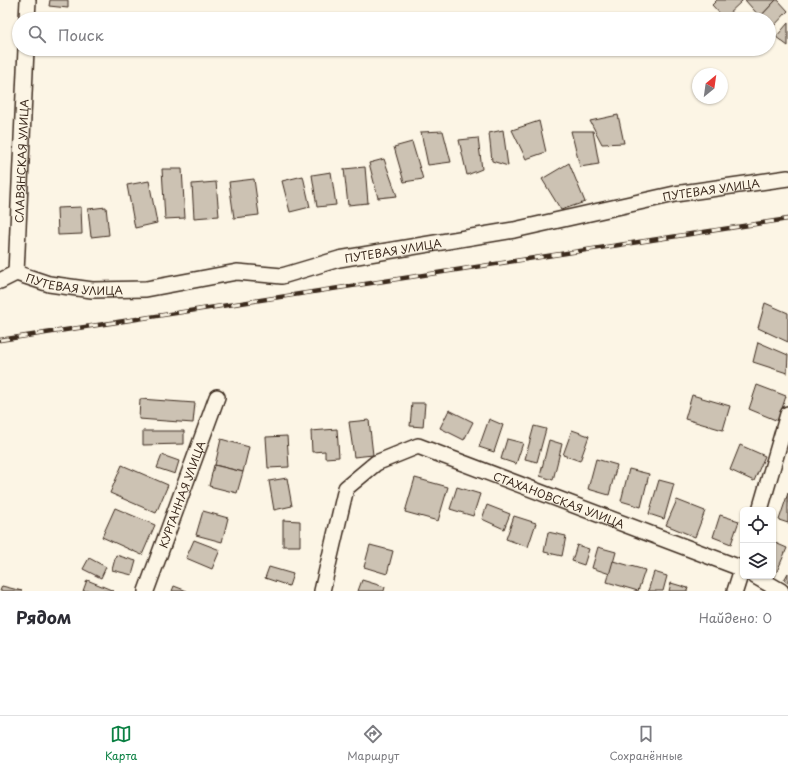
<!DOCTYPE html>
<html lang="ru">
<head>
<meta charset="utf-8">
<style>
  :root { --surface:#fff; --page:#f2f2f3; --text:#2b2b33; --muted:#7c7c81; --line:#e1e1e2; --accent:#0b8043 }
  body { margin:0; font-family:"Playpen Sans",sans-serif; background:var(--page); color:var(--text) }
  .controls { position:absolute; right:12px; bottom:12px; display:grid; overflow:hidden; border-radius:6px; box-shadow:0 1px 3px #0004 }
  .controls button { width:36px; height:36px; display:grid; place-items:center; padding:0; border:0; border-bottom:1px solid var(--line); background:var(--surface); color:var(--text); font:20px sans-serif }
  .compass { position:absolute; left:692px; top:68px; width:36px; height:36px; border-radius:50%; background:var(--surface); box-shadow:0 1px 3px #0004; rotate:29deg }
  .list { margin:0; padding:0; list-style:none }
  h2 { display:flex; justify-content:space-between; align-items:center; height:52px; margin:0; padding:0 16px; font-size:17px }
  h2 small { font-size:13px; font-weight:400; color:var(--muted) }
  .icon { flex:none; width:22px; height:22px; fill:none; stroke:currentColor; stroke-width:2; stroke-linecap:round; stroke-linejoin:round }
  .map { position:relative; flex:none; width:788px; height:591px; overflow:hidden }
  .search { position:absolute; background:var(--surface); box-shadow:0 1px 3px #0004; left:12px; right:12px; top:12px; height:44px; display:flex; align-items:center; gap:10px; box-sizing:border-box; padding:0 14px; border-radius:22px; color:var(--muted); font-size:15px }
  .sheet { height:124px; background:var(--surface) }
  nav { display:flex; justify-content:space-around; align-items:center; box-sizing:border-box; height:56px; border-top:1px solid var(--line); background:var(--surface); font-size:11px; color:var(--muted) }
  nav a { display:grid; justify-items:center; gap:2px }
  nav .on { color:var(--accent) }
  .map>svg:first-child { display:block }
</style>
</head>
<body>
<div class="map">
<svg width="788" height="591" viewBox="0 0 788 591">
  <rect width="100%" height="100%" fill="#fcf5e5"/>
  <filter id="ink" filterUnits="userSpaceOnUse"><feTurbulence type="fractalNoise" baseFrequency=".025" numOctaves="2"/><feDisplacementMap in="SourceGraphic" scale="8" xChannelSelector="R" yChannelSelector="G"/><feConvolveMatrix kernelMatrix="1 2 1 2 8 2 1 2 1" color-interpolation-filters="sRGB"/></filter>
  <g filter="url(#ink)">
    <g fill="#ccc2b3" stroke="#3b2a1e">
      <path d="M50,0h18v8l-19,-2z"/>
      <path d="M717,0h26l-19,18 -12,-13z"/>
      <path d="M745,0h31l-16,17z"/>
      <path d="M776,0h2l10,11 -16,17 -3,-2v-7h-7l-2,-2z"/>
      <path d="M788,23v23l-12,-9z"/>
      <path d="M618,115l6,28 -22,1 -12,-23z"/>
      <path d="M539,121l7,31 -20,7 -14,-29z"/>
      <path d="M503,130l5,36 -16,-5 -3,-28z"/>
      <path d="M443,131l8,31 -23,3 -7,-33z"/>
      <path d="M571,131h22l6,33 -19,3z"/>
      <path d="M478,138l4,31 -15,6 -8,-35z"/>
      <path d="M412,142l11,37 -19,3 -10,-35z"/>
      <path d="M384,159l13,37 -19,2 -9,-35z"/>
      <path d="M569,163l16,39 -24,8 -19,-31z"/>
      <path d="M365,167l3,36 -20,2 -4,-36z"/>
      <path d="M162,169h20l3,49 -20,1z"/>
      <path d="M331,172l5,33 -19,2 -5,-32z"/>
      <path d="M303,176l7,31 -20,5 -8,-31z"/>
      <path d="M254,179l5,36 -25,3 -5,-36z"/>
      <path d="M149,181l8,42 -22,5 -8,-43z"/>
      <path d="M216,182l3,34 -25,2 -2,-34z"/>
      <path d="M81,207l1,27 -24,1 -1,-27z"/>
      <path d="M106,207l3,28 -18,2 -3,-28z"/>
      <path d="M765,303l23,10v29l-30,-14z"/>
      <path d="M758,342l30,13 -1,18 -34,-11z"/>
      <path d="M757,385l29,11 -8,25 -29,-12z"/>
      <path d="M692,395l38,11 -7,24 -38,-11z"/>
      <path d="M140,399l55,4 -2,20 -54,-4z"/>
      <path d="M412,403h13l-2,24 -13,-1z"/>
      <path d="M449,410l24,12 -9,18 -24,-12z"/>
      <path d="M489,419l14,6 -9,27 -15,-5z"/>
      <path d="M369,420l4,35 -19,2 -5,-35z"/>
      <path d="M534,426l12,3 -9,33 -12,-3z"/>
      <path d="M337,429l2,28 -14,1v-7l-13,1 -1,-21z"/>
      <path d="M572,430l17,6 -9,25 -17,-6z"/>
      <path d="M143,431h41v13l-41,1z"/>
      <path d="M287,436l2,31 -21,1 -2,-31z"/>
      <path d="M221,439l28,8 -6,25 -28,-7z"/>
      <path d="M507,439l16,4 -7,21 -15,-5z"/>
      <path d="M549,440l13,4 -9,36 -13,-4z"/>
      <path d="M740,445l25,11 -11,25 -24,-11z"/>
      <path d="M162,455l17,6 -4,13 -18,-6z"/>
      <path d="M596,459l21,6 -8,30 -21,-6z"/>
      <path d="M122,465l46,20 -12,28 -46,-20z"/>
      <path d="M214,465l29,7 -6,21 -28,-7z"/>
      <path d="M629,469l20,5 -8,33 -20,-6z"/>
      <path d="M287,478l5,28 -18,4 -5,-29z"/>
      <path d="M415,478l33,9 -10,34 -33,-9z"/>
      <path d="M659,480l15,4 -10,35 -15,-5z"/>
      <path d="M457,487l23,7 -7,22 -23,-7z"/>
      <path d="M788,493v30l-9,-3z"/>
      <path d="M677,500l28,11 -10,26 -29,-12z"/>
      <path d="M487,505l23,9 -6,15 -22,-10z"/>
      <path d="M115,508l40,17 -13,30 -40,-18z"/>
      <path d="M203,511l25,7 -6,24 -26,-7z"/>
      <path d="M720,515l19,6 -8,23 -18,-7z"/>
      <path d="M514,516l22,7 -8,24 -22,-8z"/>
      <path d="M283,520l17,1v25h-17z"/>
      <path d="M548,532l18,4 -4,20 -18,-4z"/>
      <path d="M194,540l26,10 -8,19 -26,-11z"/>
      <path d="M773,542l14,6 -12,28 -2,-1z"/>
      <path d="M370,545l23,6 -6,23 -23,-7z"/>
      <path d="M577,545l12,4 -5,16 -12,-4z"/>
      <path d="M598,547l18,5 -6,22 -18,-6z"/>
      <path d="M116,555l20,6 -4,14 -20,-5z"/>
      <path d="M89,558l17,9 -5,11 -18,-9z"/>
      <path d="M613,561l32,9 -7,21 -31,-9z"/>
      <path d="M269,567l24,7 -4,12 -24,-8z"/>
      <path d="M654,572l13,4 -4,15h-15z"/>
      <path d="M788,573v10l-4,-3z"/>
      <path d="M87,580l27,11h-31z"/>
      <path d="M362,580l23,7 -1,4h-26z"/>
      <path d="M671,583l17,5 -1,3h-18z"/>
      <path d="M2,586l20,5h-22z"/>
      <path d="M174,586l13,5h-15z"/>
    </g>
    <g fill="none" stroke-linecap="round" stroke-linejoin="round">
      <defs>
        <g id="street">
          <path d="M27,19l1,-19"/>
          <path id="s1" d="M16,273l10,-224"/>
          <path id="s2" d="M0,281l16,-8 33,11 43,6 54,-1 91,-17 45,4 57,-17 175,-29 161,-36 113,-16"/>
          <path d="M760,510l28,-96"/>
          <path d="M755,576l26,15"/>
          <path id="s3" d="M146,591l71,-194"/>
          <path id="s4" d="M322,591l24,-103 30,-25 42,-17 325,123"/>
          <path d="M735,591l8,-25"/>
        </g>
      </defs>
      <use href="#street" stroke="#3b2a1e" stroke-width="18"/>
      <use href="#street" stroke="#fcf5e5" stroke-width="15"/>
      <defs>
        <path id="rail" d="M0,340l788,-121"/>
      </defs>
      <use href="#rail" stroke="#3b2a1e" stroke-width="4.5"/>
      <use href="#rail" stroke="#fcf5e5" stroke-width="3" stroke-dasharray="9" stroke-linecap="butt"/>
    </g>
  </g>
  <g text-anchor="middle" dominant-baseline="central" stroke-width="4" stroke-linejoin="round" paint-order="stroke">
    <g font-size="11" fill="#3b2a1e" stroke="#fcf5e5">
      <text stroke="none"><textPath href="#s1" startOffset="112">СЛАВЯНСКАЯ УЛИЦА</textPath></text>
      <text stroke="none"><textPath href="#s2" startOffset="726">ПУТЕВАЯ УЛИЦА</textPath></text>
      <text stroke="none"><textPath href="#s2" startOffset="402">ПУТЕВАЯ УЛИЦА</textPath></text>
      <text stroke="none"><textPath href="#s2" startOffset="78">ПУТЕВАЯ УЛИЦА</textPath></text>
      <text stroke="none"><textPath href="#s3" startOffset="103">КУРГАННАЯ УЛИЦА</textPath></text>
      <text stroke="none"><textPath href="#s4" startOffset="341">СТАХАНОВСКАЯ УЛИЦА</textPath></text>
    </g>
  </g>
</svg>
<div class="controls">
<button><svg class="icon" aria-label="locate" viewBox="0 0 24 24"><circle cx="12" cy="12" r="6"/><path d="M12 2v4M12 18v4M2 12h4M18 12h4"/></svg></button>
<button><svg class="icon" aria-label="layers" viewBox="0 0 24 24"><path d="M12 4l9 5-9 5-9-5zM3 14l9 5 9-5"/></svg></button>
</div>
<svg class="compass" viewBox="-18 -18 36 36"><path d="M0-13l5 13h-10z" fill="#e53935"/><path d="M0 13l5-13h-10z" fill="#7c7c81"/></svg>
<div class="search"><svg class="icon" aria-label="search" viewBox="0 0 24 24"><circle cx="10" cy="10" r="6"/><path d="M15 15l6 6"/></svg>Поиск</div>
</div>
<section class="sheet">
<h2>Рядом<small>Найдено: 0</small></h2>
<ul class="list">
</ul>
</section>
<nav>
<a class="on"><svg class="icon" aria-label="map" viewBox="0 0 24 24"><path d="M3 6l6-2 6 2 6-2v14l-6 2-6-2-6 2zM9 4v14M15 6v14"/></svg>Карта</a>
<a><svg class="icon" aria-label="directions" viewBox="0 0 24 24"><path d="M12 3l9 9-9 9-9-9zM9 14v-3h6M13 9l2 2-2 2"/></svg>Маршрут</a>
<a><svg class="icon" aria-label="saved" viewBox="0 0 24 24"><path d="M7 4h10v16l-5-4-5 4z"/></svg>Сохранённые</a>
</nav>
</body>
</html>
